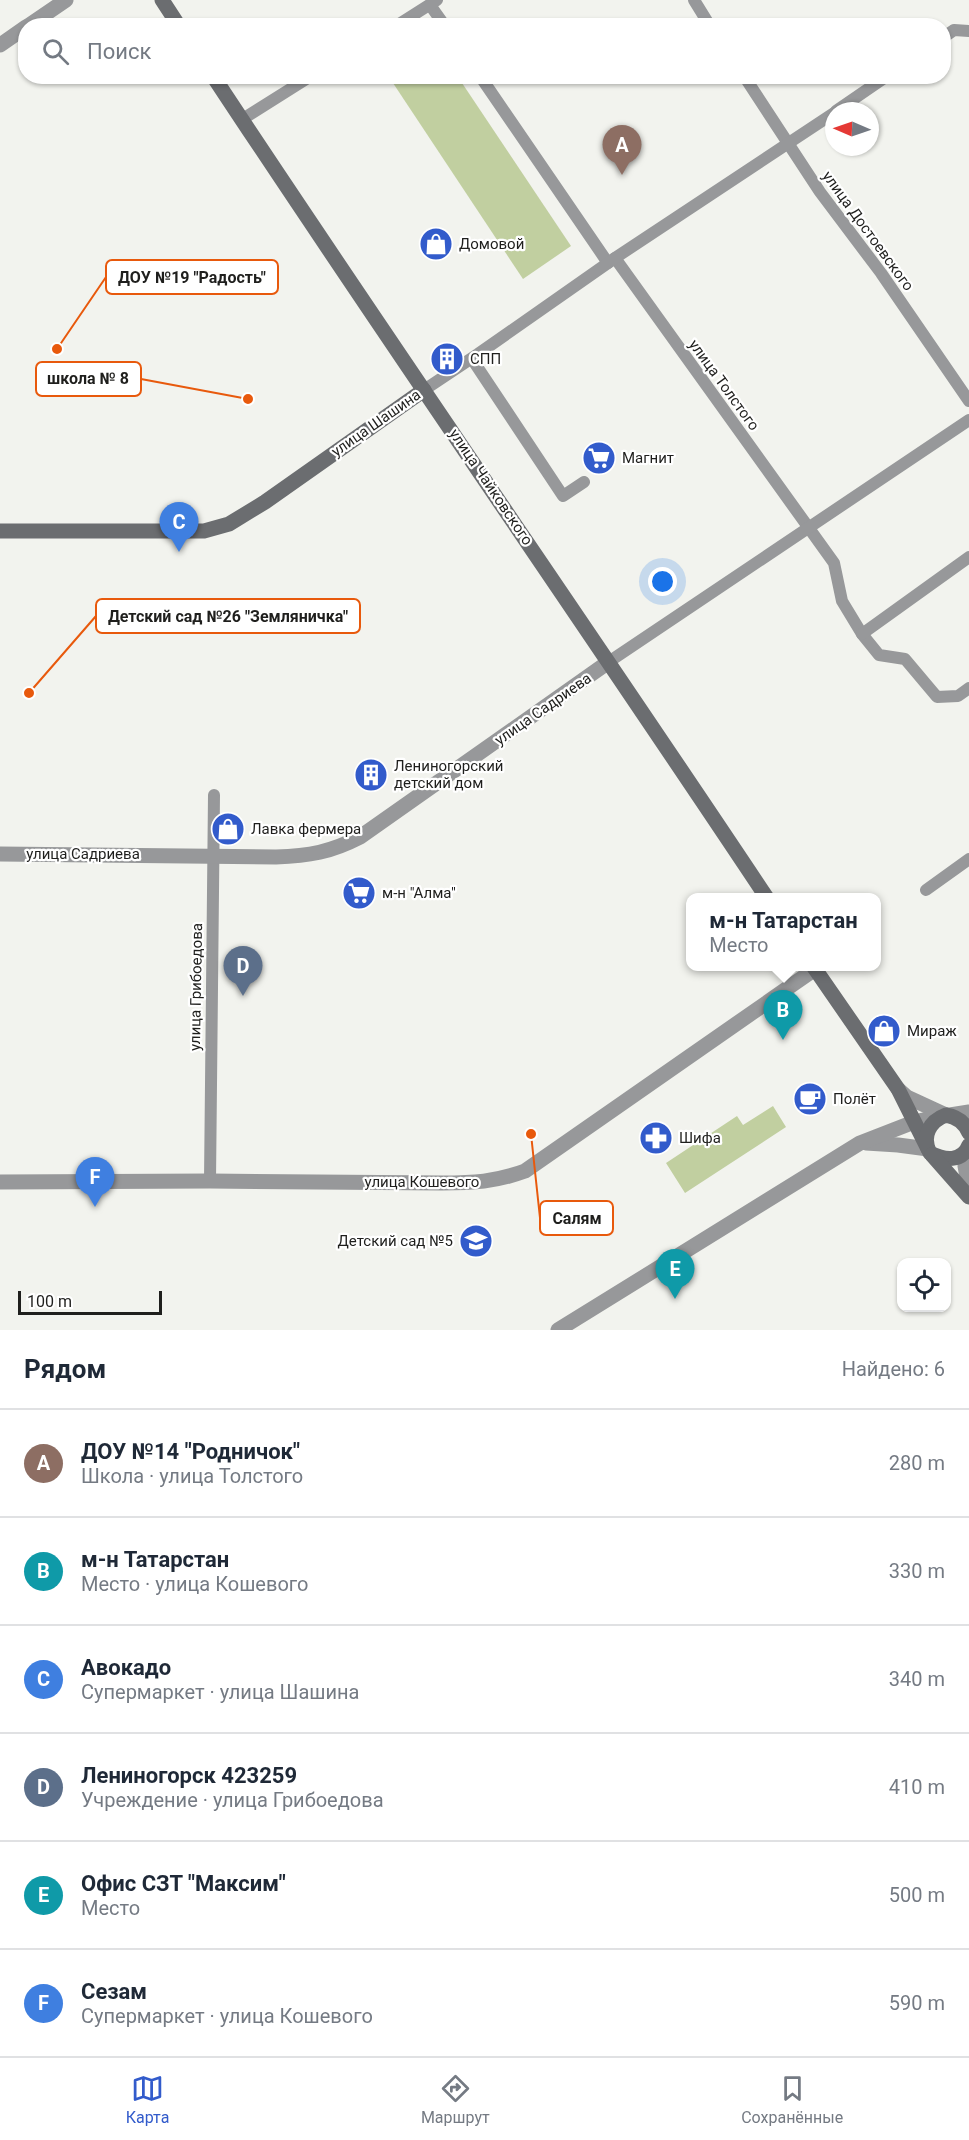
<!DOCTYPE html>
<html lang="ru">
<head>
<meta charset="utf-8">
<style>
  :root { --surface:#fff; --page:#f6f6f7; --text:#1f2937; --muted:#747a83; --line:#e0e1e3; --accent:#325bcb }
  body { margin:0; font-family:Roboto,sans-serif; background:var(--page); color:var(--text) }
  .controls { position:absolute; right:18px; bottom:18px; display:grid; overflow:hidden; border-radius:12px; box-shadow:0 2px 4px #0004 }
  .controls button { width:54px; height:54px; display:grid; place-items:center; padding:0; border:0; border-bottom:2px solid var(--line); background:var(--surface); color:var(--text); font:30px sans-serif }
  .compass { position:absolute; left:825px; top:102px; width:54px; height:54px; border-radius:50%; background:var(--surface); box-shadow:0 2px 4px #0004; rotate:272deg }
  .scale { position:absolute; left:18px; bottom:15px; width:144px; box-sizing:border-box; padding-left:6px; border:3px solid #1f1f1d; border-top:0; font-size:16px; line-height:21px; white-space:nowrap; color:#1f1f1d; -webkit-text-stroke:4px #fff; paint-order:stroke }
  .you { position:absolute; left:663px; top:582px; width:21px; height:21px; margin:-15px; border:4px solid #fff; border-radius:50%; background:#1a73e8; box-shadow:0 0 0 9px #1a73e833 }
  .badge { display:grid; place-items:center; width:39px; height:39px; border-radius:50%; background:var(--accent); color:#fff; font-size:20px; font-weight:700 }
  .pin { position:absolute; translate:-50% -50px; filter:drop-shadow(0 2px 3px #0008) }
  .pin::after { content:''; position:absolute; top:32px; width:21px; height:18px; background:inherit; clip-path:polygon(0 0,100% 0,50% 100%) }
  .popup { position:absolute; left:686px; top:893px; width:195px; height:78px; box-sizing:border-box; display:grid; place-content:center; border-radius:12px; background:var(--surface); filter:drop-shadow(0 2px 4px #0005); font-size:20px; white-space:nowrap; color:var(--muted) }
  .popup b { font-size:22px; color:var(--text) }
  .popup::after { content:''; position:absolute; left:50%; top:100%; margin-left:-12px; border:12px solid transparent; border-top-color:var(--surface) }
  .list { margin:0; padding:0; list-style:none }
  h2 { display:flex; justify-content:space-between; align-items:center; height:78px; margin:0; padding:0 24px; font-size:26px }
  h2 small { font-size:20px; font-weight:400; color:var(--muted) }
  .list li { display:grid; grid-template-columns:39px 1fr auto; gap:18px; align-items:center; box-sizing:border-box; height:108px; padding:0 24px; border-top:2px solid var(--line) }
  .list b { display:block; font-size:22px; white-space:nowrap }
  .list p { margin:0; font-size:20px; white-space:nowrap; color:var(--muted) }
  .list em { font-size:20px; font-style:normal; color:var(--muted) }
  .icon { flex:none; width:33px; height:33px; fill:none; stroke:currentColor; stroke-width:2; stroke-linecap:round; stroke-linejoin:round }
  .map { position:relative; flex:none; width:969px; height:1330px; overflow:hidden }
  .search { position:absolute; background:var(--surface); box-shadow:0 2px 4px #0004; left:18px; right:18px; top:18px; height:66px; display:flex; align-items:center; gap:15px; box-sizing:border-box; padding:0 21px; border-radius:24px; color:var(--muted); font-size:22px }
  .sheet { height:726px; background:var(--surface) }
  nav { display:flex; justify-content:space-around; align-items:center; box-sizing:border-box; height:84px; border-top:2px solid var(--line); background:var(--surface); font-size:16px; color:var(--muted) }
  nav a { display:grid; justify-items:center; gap:3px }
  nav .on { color:var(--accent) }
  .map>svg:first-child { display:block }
</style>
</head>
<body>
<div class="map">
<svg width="969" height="1330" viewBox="0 0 969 1330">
  <rect width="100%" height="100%" fill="#f2f3ee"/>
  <g fill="#c1cfa0">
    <path d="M389,77h69l113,169 -48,33z"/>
    <path d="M773,1106l13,21 -101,66 -19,-30 71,-47 6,9z"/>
  </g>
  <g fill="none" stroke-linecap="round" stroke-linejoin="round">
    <g stroke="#97989a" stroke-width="12">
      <path d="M694,0l16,26"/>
      <path d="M430,5l15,21"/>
      <path d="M396,26l41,-26"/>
      <path d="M944,37l10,-7 15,1"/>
      <path d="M480,76l128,187"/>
      <path d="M744,76l76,116 61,81 88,128"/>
      <path d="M836,111l51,-35"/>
      <path d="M241,120l70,-44"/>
      <path d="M615,258l219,305 8,38 20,33 17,21 26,4 32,38 21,-1 11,-8"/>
      <path d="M472,359l91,137 21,-14"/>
      <path d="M424,390l54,-36 137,-96 219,-145"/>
      <path d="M862,634l107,-77"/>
      <path d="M610,661l359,-241"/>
      <path d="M926,890l43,-31"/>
      <path d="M210,1181l4,-386"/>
    </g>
    <g stroke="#97989a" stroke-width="15">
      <path d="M28,26l38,-26"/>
      <path d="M0,45l26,-18"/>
      <path d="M0,854l276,3c33,-1 55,-5 84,-20l250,-176"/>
      <path d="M898,1089l9,8 39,18"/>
      <path d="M950,1115l19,-3"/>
      <path d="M866,1143l32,2 30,4"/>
      <path d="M967,1152l-2,14 4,22"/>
      <path d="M0,1182l210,-1 232,2c31,0 53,-1 83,-12l290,-202"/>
      <path d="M558,1330l302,-187 54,-21 32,-7"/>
    </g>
    <g stroke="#6b6d70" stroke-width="15">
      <path d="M162,0l17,26"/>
      <path d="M213,76c182,276 371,547 554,822"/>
      <path d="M0,531h204l25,-7 36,-22 159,-112"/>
      <path d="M813,966l85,123 30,60"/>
      <path d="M969,1133c-4,-10 -11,-16 -23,-18 -16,6 -25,21 -16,38 14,7 32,10 39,-8"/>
      <path d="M932,1155l37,42"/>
    </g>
  </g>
  <defs>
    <symbol id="shop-disc" viewBox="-11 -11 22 22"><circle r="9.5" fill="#325bcb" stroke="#fff"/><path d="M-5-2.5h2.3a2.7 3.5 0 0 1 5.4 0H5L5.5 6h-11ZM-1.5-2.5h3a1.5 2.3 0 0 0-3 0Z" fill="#fff"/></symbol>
    <symbol id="building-disc" viewBox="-11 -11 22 22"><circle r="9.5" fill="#325bcb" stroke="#fff"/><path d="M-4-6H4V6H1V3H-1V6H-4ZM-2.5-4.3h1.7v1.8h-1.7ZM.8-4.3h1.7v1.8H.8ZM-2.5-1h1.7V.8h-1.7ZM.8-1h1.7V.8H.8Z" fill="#fff"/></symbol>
    <symbol id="supermarket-disc" viewBox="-11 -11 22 22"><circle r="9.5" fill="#325bcb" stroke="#fff"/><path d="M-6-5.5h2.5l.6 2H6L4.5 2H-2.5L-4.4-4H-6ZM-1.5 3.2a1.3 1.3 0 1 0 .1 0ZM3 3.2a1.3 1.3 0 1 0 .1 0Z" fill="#fff"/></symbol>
    <symbol id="cafe-disc" viewBox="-11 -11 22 22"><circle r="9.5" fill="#325bcb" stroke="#fff"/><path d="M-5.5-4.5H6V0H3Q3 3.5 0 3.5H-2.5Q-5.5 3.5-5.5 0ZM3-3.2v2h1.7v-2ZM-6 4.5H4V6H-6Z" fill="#fff"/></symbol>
    <symbol id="pharmacy-disc" viewBox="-11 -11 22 22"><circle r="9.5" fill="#325bcb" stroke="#fff"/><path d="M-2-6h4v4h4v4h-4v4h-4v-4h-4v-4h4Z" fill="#fff"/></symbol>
    <symbol id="school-disc" viewBox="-11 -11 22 22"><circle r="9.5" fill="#325bcb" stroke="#fff"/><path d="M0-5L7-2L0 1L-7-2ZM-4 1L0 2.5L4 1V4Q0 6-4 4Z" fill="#fff"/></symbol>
  </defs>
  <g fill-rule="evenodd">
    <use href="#shop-disc" x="417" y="225" width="38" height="38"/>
    <use href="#building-disc" x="428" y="340" width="38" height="38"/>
    <use href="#supermarket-disc" x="580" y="439" width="38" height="38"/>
    <use href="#building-disc" x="352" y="756" width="38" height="38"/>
    <use href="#shop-disc" x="209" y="810" width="38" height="38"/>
    <use href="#supermarket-disc" x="340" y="874" width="38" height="38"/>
    <use href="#shop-disc" x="865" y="1012" width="38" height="38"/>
    <use href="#cafe-disc" x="791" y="1080" width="38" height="38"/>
    <use href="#pharmacy-disc" x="637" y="1119" width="38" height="38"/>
    <use href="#school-disc" x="457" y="1222" width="38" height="38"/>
  </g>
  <g text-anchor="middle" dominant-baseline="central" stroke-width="4.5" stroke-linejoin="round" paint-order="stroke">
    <g font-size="15" fill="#1f1f1d" stroke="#fff">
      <text transform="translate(868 231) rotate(54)">улица Достоевского</text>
      <text transform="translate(724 385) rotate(54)">улица Толстого</text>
      <text transform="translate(376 423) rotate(-35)">улица Шашина</text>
      <text transform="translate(491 487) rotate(56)">улица Чайковского</text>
      <text transform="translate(543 709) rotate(-35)">улица Садриева</text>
      <text x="83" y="854">улица Садриева</text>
      <text transform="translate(196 987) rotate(-89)">улица Грибоедова</text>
      <text x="422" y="1182">улица Кошевого</text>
    </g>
    <g font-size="15" fill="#1f1f1d" stroke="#fff" text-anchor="start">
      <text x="459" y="244">Домовой</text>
      <text x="470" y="359">СПП</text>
      <text x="622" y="458">Магнит</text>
      <text x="394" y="766">Лениногорский<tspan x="394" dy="17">детский дом</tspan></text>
      <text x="251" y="829">Лавка фермера</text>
      <text x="382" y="893">м-н "Алма"</text>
      <text x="907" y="1031">Мираж</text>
      <text x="833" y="1099">Полёт</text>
      <text x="679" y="1138">Шифа</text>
      <text x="453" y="1241" text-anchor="end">Детский сад №5</text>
    </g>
  </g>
  <path fill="none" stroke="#e8590c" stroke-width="2" d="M57 349L106 277M248 399L141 379M29 693L96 616M531 1134L540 1218"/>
  <g fill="#e8590c" stroke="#fff" stroke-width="2">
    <circle cx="57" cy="349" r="6"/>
    <circle cx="248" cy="399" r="6"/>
    <circle cx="29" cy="693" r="6"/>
    <circle cx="531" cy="1134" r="6"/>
  </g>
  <g fill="#fff" stroke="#e8590c" stroke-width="2">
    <rect x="106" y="260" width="172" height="34" rx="6"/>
    <rect x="36" y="362" width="105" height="34" rx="6"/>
    <rect x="96" y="599" width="264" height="34" rx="6"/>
    <rect x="540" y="1201" width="73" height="34" rx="6"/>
  </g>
  <g font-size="16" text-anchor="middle" font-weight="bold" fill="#1f1f1d">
    <text x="192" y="283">ДОУ №19 "Радость"</text>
    <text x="88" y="384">школа № 8</text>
    <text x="228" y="622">Детский сад №26 "Земляничка"</text>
    <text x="577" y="1224">Салям</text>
  </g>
</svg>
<div class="controls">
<button><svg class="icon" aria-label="locate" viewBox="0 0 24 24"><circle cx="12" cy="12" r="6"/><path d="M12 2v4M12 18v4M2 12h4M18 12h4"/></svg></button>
</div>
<svg class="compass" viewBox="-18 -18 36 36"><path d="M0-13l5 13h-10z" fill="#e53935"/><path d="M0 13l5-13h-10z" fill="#747a83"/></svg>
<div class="scale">100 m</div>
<div class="you"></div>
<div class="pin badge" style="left:622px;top:175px;background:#8d6e63">A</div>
<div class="pin badge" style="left:783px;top:1040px;background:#0f9aa8">B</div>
<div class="popup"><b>м-н Татарстан</b>Место</div>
<div class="pin badge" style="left:179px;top:552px;background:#3f7fe0">C</div>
<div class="pin badge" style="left:243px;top:996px;background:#5c6f8a">D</div>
<div class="pin badge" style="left:675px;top:1299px;background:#0f9aa8">E</div>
<div class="pin badge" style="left:95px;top:1207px;background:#3f7fe0">F</div>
<div class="search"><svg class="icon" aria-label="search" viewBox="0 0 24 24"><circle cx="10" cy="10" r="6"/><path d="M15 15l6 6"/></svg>Поиск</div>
</div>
<section class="sheet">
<h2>Рядом<small>Найдено: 6</small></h2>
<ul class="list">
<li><span class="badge" style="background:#8d6e63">A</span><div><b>ДОУ №14 &quot;Родничок&quot;</b><p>Школа · улица Толстого</p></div><em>280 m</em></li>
<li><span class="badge" style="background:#0f9aa8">B</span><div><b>м-н Татарстан</b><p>Место · улица Кошевого</p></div><em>330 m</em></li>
<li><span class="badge" style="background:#3f7fe0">C</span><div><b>Авокадо</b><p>Супермаркет · улица Шашина</p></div><em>340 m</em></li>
<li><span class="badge" style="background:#5c6f8a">D</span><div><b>Лениногорск 423259</b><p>Учреждение · улица Грибоедова</p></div><em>410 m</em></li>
<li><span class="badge" style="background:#0f9aa8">E</span><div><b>Офис СЗТ &quot;Максим&quot;</b><p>Место</p></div><em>500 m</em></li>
<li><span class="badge" style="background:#3f7fe0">F</span><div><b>Сезам</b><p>Супермаркет · улица Кошевого</p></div><em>590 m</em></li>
</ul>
</section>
<nav>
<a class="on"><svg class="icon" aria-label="map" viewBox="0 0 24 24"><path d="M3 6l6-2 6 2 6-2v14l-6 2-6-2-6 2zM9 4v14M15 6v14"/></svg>Карта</a>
<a><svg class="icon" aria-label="directions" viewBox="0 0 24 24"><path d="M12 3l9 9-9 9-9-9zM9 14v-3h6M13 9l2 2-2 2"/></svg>Маршрут</a>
<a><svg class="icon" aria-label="saved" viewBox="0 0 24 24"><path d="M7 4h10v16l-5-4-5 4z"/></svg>Сохранённые</a>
</nav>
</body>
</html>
